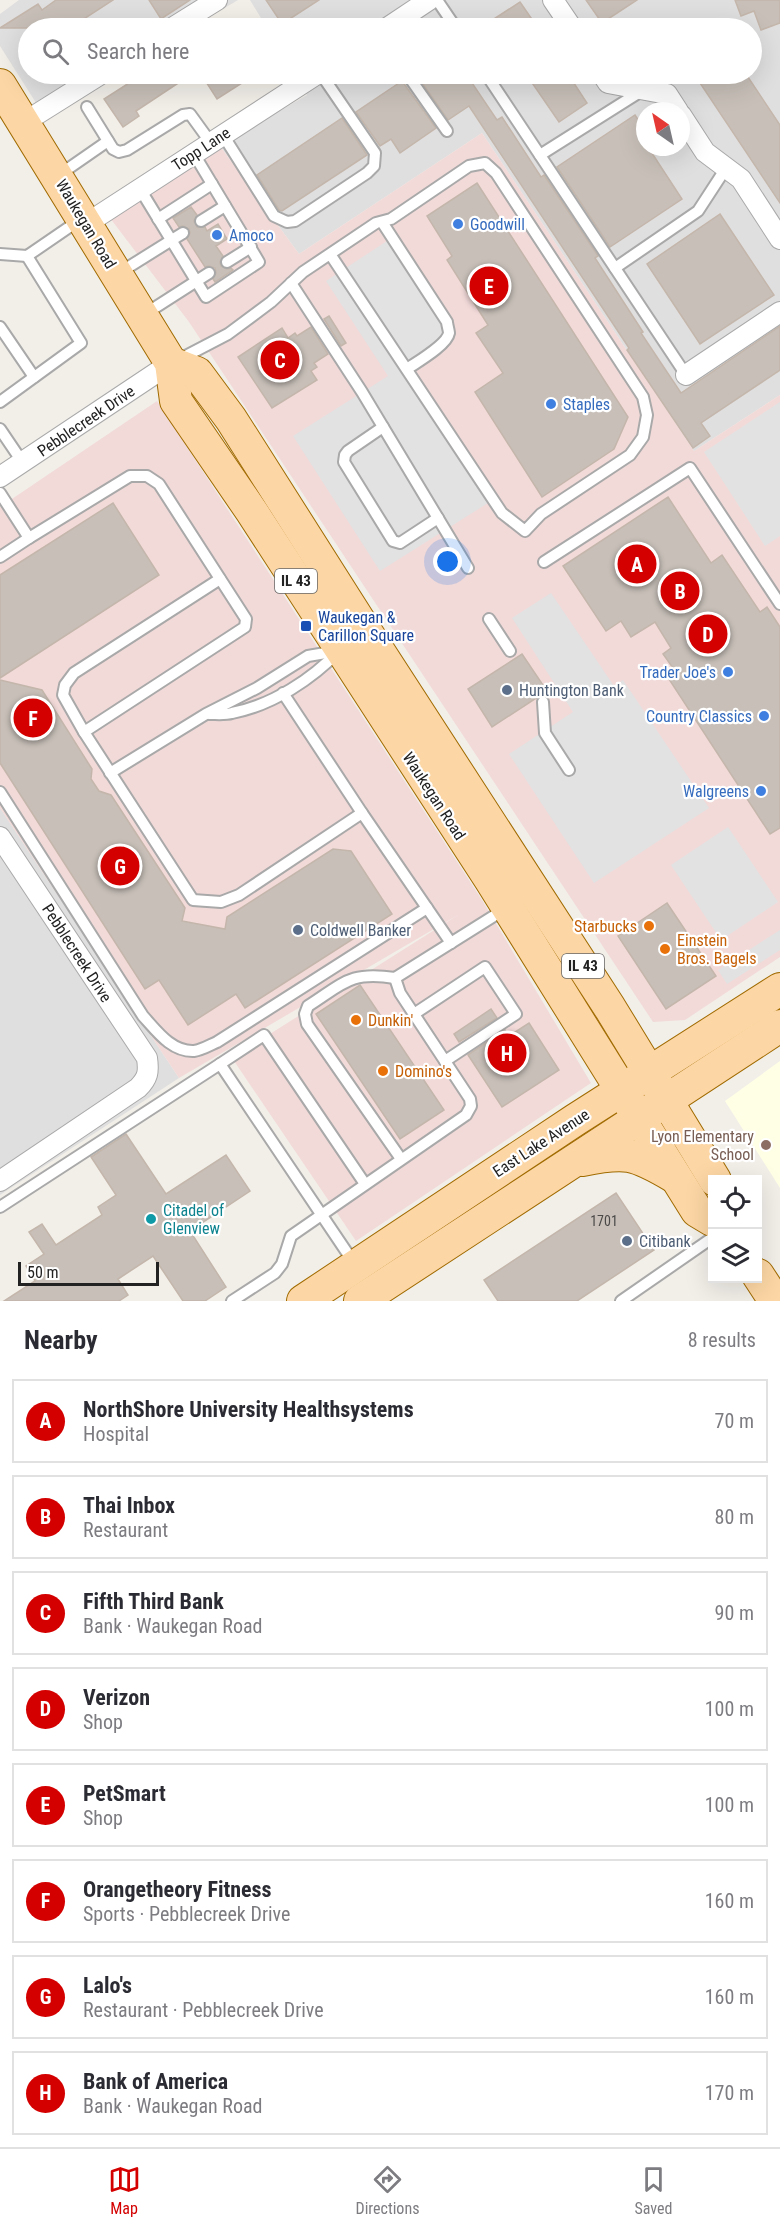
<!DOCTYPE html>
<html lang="en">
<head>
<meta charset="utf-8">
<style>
  :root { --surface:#fff; --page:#f7f7f7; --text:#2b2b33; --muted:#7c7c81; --line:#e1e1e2; --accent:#d40000 }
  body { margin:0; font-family:"Roboto Condensed",sans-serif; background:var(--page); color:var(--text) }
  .controls { position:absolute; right:18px; bottom:18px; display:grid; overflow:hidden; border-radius:0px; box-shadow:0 6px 24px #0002 }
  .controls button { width:54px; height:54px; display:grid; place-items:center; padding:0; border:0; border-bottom:2px solid var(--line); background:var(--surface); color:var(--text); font:30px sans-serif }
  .compass { position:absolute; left:636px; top:102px; width:54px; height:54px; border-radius:50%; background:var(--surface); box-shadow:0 6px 24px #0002; rotate:326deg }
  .scale { position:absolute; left:18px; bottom:15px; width:141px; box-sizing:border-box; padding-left:6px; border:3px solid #222; border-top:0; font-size:16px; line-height:21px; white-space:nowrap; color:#222; -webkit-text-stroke:4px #fff; paint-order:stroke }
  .you { position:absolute; left:448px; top:562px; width:21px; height:21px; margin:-15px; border:4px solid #fff; border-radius:50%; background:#1a73e8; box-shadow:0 0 0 9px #1a73e833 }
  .badge { display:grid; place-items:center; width:39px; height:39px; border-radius:50%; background:var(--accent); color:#fff; font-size:20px; font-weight:700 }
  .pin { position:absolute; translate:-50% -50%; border:3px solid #fff; box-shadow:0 2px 6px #0006 }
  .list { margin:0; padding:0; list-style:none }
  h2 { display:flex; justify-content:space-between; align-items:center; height:78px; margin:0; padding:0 24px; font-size:26px }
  h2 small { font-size:20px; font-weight:400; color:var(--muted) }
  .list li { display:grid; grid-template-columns:39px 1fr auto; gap:18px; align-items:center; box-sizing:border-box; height:84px; margin:0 12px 12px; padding:0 12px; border:2px solid var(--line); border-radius:0px }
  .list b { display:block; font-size:22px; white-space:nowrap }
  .list p { margin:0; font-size:20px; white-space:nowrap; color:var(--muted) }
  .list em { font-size:20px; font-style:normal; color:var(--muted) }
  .icon { flex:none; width:33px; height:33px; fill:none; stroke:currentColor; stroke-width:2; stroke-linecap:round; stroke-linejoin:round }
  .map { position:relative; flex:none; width:780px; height:1301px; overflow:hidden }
  .search { position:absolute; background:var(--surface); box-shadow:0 6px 24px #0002; left:18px; right:18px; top:18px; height:66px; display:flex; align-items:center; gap:15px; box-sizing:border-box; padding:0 21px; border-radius:33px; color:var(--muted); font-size:22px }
  .sheet { height:846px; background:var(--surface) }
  nav { display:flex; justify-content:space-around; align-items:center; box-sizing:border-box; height:84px; border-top:2px solid var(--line); background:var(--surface); font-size:16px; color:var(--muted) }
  nav a { display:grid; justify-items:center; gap:3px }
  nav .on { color:var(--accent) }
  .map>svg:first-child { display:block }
</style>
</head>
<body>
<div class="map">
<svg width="780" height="1301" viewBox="0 0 780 1301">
  <rect width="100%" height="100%" fill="#f2efe9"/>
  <g fill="#e0dfdf" fill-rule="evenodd">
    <path d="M19,0h219l-47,28h-163v46h89l-72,43 -45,-71v-32z"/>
    <path d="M250,0h530v395l-86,56 -212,-318 -183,121 -79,-108 87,-51 -13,-21h458v-46h-485zM645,111h36v36h-36z"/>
    <path d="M0,808l179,270 -179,117z"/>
  </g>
  <g fill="#f2dad9">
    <path d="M482,133l212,318 86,-56v562l-95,63 -32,2 -464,-700 -79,-104 110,-72 79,108z"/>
    <path d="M157,401l325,499 109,183 -235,158 -124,-183 226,-143 -279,163 -179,-270v-301z"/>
  </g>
  <path fill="#ffffe5" d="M780,1061v127l-55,-87z"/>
  <g fill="#e2e2e2">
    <path d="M387,241l62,94 -48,32 87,136 -108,68 -87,-135 95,-60 -62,-95z"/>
    <path d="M780,402v134l-15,10 -61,-94z"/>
    <path d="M551,593l63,93 9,-6 86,128 -115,75 -85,-129 64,-42 -61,-94z"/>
    <path d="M728,827l50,75 -57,38 -50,-75z"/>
    <path d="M780,930v20l-53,34 -9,-14z"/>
  </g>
  <g fill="#c7bfb8" stroke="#c4b6ab" stroke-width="1.5">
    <path d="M56,0h57l-43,28h-70l38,-24 4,6z"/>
    <path d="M149,0h41l-29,19z"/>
    <path d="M266,0h53l-37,24z"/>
    <path d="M586,0h51l-35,23z"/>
    <path d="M735,0h45v23l-19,7 -7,-19 -13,5z"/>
    <path d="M520,2l18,26h-58z"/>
    <path d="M143,74h49l-56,37 3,5 -16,11 -19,-28z"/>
    <path d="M201,74h55l-39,25z"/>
    <path d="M416,74h50l31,46 5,-3 39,60 3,-2 54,81 -3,2 48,74 -2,1 40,60 99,-67v44l-79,53 9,13 -17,12 -66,-98 2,-2 -160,-242 -21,14z"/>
    <path d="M526,74h42l19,29 -28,19z"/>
    <path d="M694,74h52l34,51v78z"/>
    <path d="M402,81l34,47 -36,25 -9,-14 -11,7 -24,-34z"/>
    <path d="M635,115l10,15v17h3l34,52 -72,48 -53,-80z"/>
    <path d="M342,118l25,37 -85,56 -3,-1 -22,-35z"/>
    <path d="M477,183l151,234 -14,32 -72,48 -67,-105 28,-19 -27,-40 12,-8 -41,-65 5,-4 -25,-40z"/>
    <path d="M191,207l6,8 -3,6 3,6h8l2,4 11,-7 9,15 -11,7 7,10 -3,6 1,4 6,3 4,-1 2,2 -18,12 -2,-3 3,-6 -1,-5 -6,-2 -4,1 -18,-28 3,-6 -1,-4 -6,-3 -4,1 -6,-9z"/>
    <path d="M720,214l54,81 -74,49 -53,-80z"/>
    <path d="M329,316l17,27 -5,3 -17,-27z"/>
    <path d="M311,327l17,27 -14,9 3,4 -6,4 6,9 -45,28 -34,-51 44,-29 6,10 7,-5 2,3z"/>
    <path d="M668,497l43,66 11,-8 38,57 7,-5 13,20v201l-10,6 -105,-161 8,-5 -10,-14 8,-6 -16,-26 -24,15 -10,-16 -15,10 -43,-65z"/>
    <path d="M113,503l46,72 -159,103v-103z"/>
    <path d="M522,654l25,37 -55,36 -24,-38z"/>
    <path d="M0,680l42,10 50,79 -1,10 8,12 12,4 74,113 -3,13 43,8 2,-12 106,-68 18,2 41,63 -147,94 -9,-14 -48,31 -29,-45 -14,9 -145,-226z"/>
    <path d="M667,903l49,73 -50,33 -48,-73z"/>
    <path d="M360,985l84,125 -44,29 -84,-125z"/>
    <path d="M491,1009l6,9 -38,24 -5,-8z"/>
    <path d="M529,1023l30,47 -57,37 -34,-52 37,-25 4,6z"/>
    <path d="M126,1134l40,60 60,-39 24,36 -60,40 36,56 -21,14h-22l-30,-45 -35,23 10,16 -9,6h-115l31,-20 -9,-15 18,-12 -15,-22 13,-8 14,21 46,-30 -4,-8 18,-12 -25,-38z"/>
    <path d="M616,1193l38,57 -77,51h-79l-14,-21z"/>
  </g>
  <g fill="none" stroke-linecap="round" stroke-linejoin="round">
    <defs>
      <g id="service">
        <path d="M437,0l19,28"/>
        <path d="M407,74l40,57"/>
        <path d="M486,74l200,301"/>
        <path d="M87,107l26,42 6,3 8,-2 56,-35 7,-1 21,29"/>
        <path d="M223,135l51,81 13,6 8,-1 72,-48 7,-7 1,-13 -54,-79"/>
        <path d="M540,155l103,-65"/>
        <path d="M59,175l49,-34"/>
        <path d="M140,189l66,108 53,-35 -65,-108"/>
        <path d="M158,219l54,-35"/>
        <path d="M201,221l24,-15"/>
        <path d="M382,222l65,100c0,2 2,9 2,11 -2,12 -32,29 -42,36"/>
        <path d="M0,254l27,2 54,-37"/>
        <path d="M227,262l24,-15"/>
        <path d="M615,268l83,-57 28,-43"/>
        <path d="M119,273l64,-40"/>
        <path d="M291,283l71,109 106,176"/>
        <path d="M145,314l64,-41"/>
        <path d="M0,327l34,50"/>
        <path d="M180,359l48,-25 43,-32 32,-30 73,-49 15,-4 78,-53 16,-3 11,10 147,224 4,18 -4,22 -13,18 -89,59 -16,17 -23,-18 -172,-259"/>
        <path d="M0,402l81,-59 -54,-87"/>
        <path d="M383,427l-35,24 -3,4 -1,7 49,79 7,2 38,-25"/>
        <path d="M0,429l23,34"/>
        <path d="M0,493l29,45 101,-62h17l12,8 87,135 -1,8 -161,105 109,168 28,2 18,-7 123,-82 89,130"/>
        <path d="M0,557l29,-19"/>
        <path d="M544,562l146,-94 90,136"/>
        <path d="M489,619l21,32"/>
        <path d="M283,693l79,120"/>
        <path d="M543,702l2,31 24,37"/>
        <path d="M209,714c8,0 16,1 23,-1 41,-8 80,-34 108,-63"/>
        <path d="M84,732l-21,-37 2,-10 9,-12 146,-94"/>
        <path d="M110,773l96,-59 51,-26 51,-32 29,-5"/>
        <path d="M0,792l143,224c13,14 28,36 51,35 8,-1 16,-6 23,-9l210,-134"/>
        <path d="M395,978c-45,-7 -51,5 -87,28l-3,8 2,10 94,135"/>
        <path d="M414,1014l71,-47 31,47 -71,47"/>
        <path d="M220,1064l44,-29 101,149"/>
        <path d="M0,1207l220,-143 134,199"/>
        <path d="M232,1301l43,-28 7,-9 9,-28 175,-121 5,-9 -1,-7 -70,-106 -5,-15 110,-69"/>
        <path d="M621,1301l91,-63"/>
      </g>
      <g id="minor">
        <path d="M553,0l19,28"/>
        <path d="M172,28l45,-28"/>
        <path d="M387,28l42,-28"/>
        <path d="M602,74l6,9 59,11 11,17"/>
        <path d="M681,115l24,37 36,27 39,60"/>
        <path d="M23,123l78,-49"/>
        <path d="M86,224l231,-150"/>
        <path d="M686,375l94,-63"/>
        <path d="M0,477l171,-114"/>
        <path d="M0,837l147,221c2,14 1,20 -9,30l-138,93"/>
      </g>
      <g id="primary">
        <path d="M0,85l171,278 5,38 76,111 238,367 207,332 15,9"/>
        <path d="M171,363l26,10 34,46 136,214 243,375 105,172"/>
        <path d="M582,1160c44,-9 52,-7 91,16"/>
        <path d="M758,1275l17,26"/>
        <path d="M303,1301l272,-181 205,-131"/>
        <path d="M360,1301l420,-275"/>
      </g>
    </defs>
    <use href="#service" stroke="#a9a9a9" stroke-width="14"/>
    <use href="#minor" stroke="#a9a9a9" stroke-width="22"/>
    <use href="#primary" stroke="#a06b00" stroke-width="34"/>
    <use href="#service" stroke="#fff" stroke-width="10"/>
    <use href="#minor" stroke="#fff" stroke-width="20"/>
    <use href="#primary" stroke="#fcd6a4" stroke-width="32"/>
  </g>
  <g fill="#3f7fe0" stroke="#fff" stroke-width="2">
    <circle cx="458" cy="224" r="6"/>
    <circle cx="217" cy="235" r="6"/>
    <circle cx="551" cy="404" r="6"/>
    <circle cx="728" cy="672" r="6"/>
    <circle cx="764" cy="716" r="6"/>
    <circle cx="761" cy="791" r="6"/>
  </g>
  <rect fill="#1a4fb4" stroke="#fff" stroke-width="2" x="300" y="620" width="12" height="12" rx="3"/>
  <g fill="#5c6f8a" stroke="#fff" stroke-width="2">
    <circle cx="507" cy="690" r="6"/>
    <circle cx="298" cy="930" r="6"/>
    <circle cx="627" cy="1241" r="6"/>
  </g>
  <g fill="#e8710a" stroke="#fff" stroke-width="2">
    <circle cx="649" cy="926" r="6"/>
    <circle cx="665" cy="949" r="6"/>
    <circle cx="356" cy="1020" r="6"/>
    <circle cx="383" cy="1071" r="6"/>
  </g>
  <circle fill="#8d6e63" stroke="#fff" stroke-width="2" cx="766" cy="1145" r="6"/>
  <circle fill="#0f9aa8" stroke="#fff" stroke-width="2" cx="151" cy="1219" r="6"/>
  <g text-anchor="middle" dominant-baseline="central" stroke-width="4.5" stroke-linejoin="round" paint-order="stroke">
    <g font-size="14" fill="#4b4948">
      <text x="604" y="1221">1701</text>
    </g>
    <g fill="#fff" stroke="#646464" stroke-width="1.5">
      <rect x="275" y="569" width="42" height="24" rx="4.5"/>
      <rect x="562" y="954" width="42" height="24" rx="4.5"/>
    </g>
    <g font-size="15" font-weight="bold" fill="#222">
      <text x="296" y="581">IL 43</text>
      <text x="583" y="966">IL 43</text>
    </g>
    <g font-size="16" fill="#222" stroke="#fff">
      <text transform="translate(201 149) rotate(-33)">Topp Lane</text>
      <text transform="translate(86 224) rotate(59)">Waukegan Road</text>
      <text transform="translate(86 421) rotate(-34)">Pebblecreek Drive</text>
      <text transform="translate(434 796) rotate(57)">Waukegan Road</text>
      <text transform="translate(77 953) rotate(57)">Pebblecreek Drive</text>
      <text transform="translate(541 1143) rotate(-33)">East Lake Avenue</text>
    </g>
    <g font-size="16" fill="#366cbe" stroke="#fff" text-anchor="start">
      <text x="470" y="224">Goodwill</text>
      <text x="229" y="235">Amoco</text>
      <text x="563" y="404">Staples</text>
      <text x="716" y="672" text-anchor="end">Trader Joe's</text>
      <text x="752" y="716" text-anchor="end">Country Classics</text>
      <text x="749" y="791" text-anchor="end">Walgreens</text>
    </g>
    <g font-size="16" fill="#164399" stroke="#fff" text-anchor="start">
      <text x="318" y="617">Waukegan &amp;<tspan x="318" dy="18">Carillon Square</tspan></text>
    </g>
    <g font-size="16" fill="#4e5e75" stroke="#fff" text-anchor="start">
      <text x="519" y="690">Huntington Bank</text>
      <text x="310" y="930">Coldwell Banker</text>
      <text x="639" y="1241">Citibank</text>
    </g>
    <g font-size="16" fill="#c56008" stroke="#fff" text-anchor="start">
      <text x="637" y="926" text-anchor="end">Starbucks</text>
      <text x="677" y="940">Einstein<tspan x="677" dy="18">Bros. Bagels</tspan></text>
      <text x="368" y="1020">Dunkin'</text>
      <text x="395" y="1071">Domino's</text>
    </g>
    <g font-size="16" fill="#785e54" stroke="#fff" text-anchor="end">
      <text x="754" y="1136">Lyon Elementary<tspan x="754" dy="18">School</tspan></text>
    </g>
    <g font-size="16" fill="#0d838f" stroke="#fff" text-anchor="start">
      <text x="163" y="1210">Citadel of<tspan x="163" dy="18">Glenview</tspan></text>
    </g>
  </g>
</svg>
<div class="controls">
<button><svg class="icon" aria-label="locate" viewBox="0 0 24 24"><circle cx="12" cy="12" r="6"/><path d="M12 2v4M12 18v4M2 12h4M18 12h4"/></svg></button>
<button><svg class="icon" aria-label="layers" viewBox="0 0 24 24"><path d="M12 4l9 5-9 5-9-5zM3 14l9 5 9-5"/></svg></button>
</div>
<svg class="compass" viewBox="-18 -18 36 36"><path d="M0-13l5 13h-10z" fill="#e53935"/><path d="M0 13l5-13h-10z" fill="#7c7c81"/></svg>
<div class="scale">50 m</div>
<div class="you"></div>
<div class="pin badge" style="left:637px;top:564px">A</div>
<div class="pin badge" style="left:680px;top:591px">B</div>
<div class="pin badge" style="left:280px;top:360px">C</div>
<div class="pin badge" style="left:708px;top:634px">D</div>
<div class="pin badge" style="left:489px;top:286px">E</div>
<div class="pin badge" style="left:33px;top:718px">F</div>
<div class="pin badge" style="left:120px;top:866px">G</div>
<div class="pin badge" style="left:507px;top:1053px">H</div>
<div class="search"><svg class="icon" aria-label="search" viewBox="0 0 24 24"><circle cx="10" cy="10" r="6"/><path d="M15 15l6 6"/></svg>Search here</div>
</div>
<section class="sheet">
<h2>Nearby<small>8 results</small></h2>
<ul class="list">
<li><span class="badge">A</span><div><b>NorthShore University Healthsystems</b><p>Hospital</p></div><em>70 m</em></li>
<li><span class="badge">B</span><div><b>Thai Inbox</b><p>Restaurant</p></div><em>80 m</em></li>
<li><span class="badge">C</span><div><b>Fifth Third Bank</b><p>Bank · Waukegan Road</p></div><em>90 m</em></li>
<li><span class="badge">D</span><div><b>Verizon</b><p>Shop</p></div><em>100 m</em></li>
<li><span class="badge">E</span><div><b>PetSmart</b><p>Shop</p></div><em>100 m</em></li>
<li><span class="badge">F</span><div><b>Orangetheory Fitness</b><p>Sports · Pebblecreek Drive</p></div><em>160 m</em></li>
<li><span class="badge">G</span><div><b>Lalo's</b><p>Restaurant · Pebblecreek Drive</p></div><em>160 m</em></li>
<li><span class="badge">H</span><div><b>Bank of America</b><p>Bank · Waukegan Road</p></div><em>170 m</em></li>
</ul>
</section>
<nav>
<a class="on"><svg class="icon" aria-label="map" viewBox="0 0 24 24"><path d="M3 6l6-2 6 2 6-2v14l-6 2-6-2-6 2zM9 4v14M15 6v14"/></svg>Map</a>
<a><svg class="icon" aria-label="directions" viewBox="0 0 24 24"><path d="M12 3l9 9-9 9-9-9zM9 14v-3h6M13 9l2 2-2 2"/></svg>Directions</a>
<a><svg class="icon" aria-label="saved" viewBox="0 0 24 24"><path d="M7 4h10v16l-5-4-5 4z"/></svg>Saved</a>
</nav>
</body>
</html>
